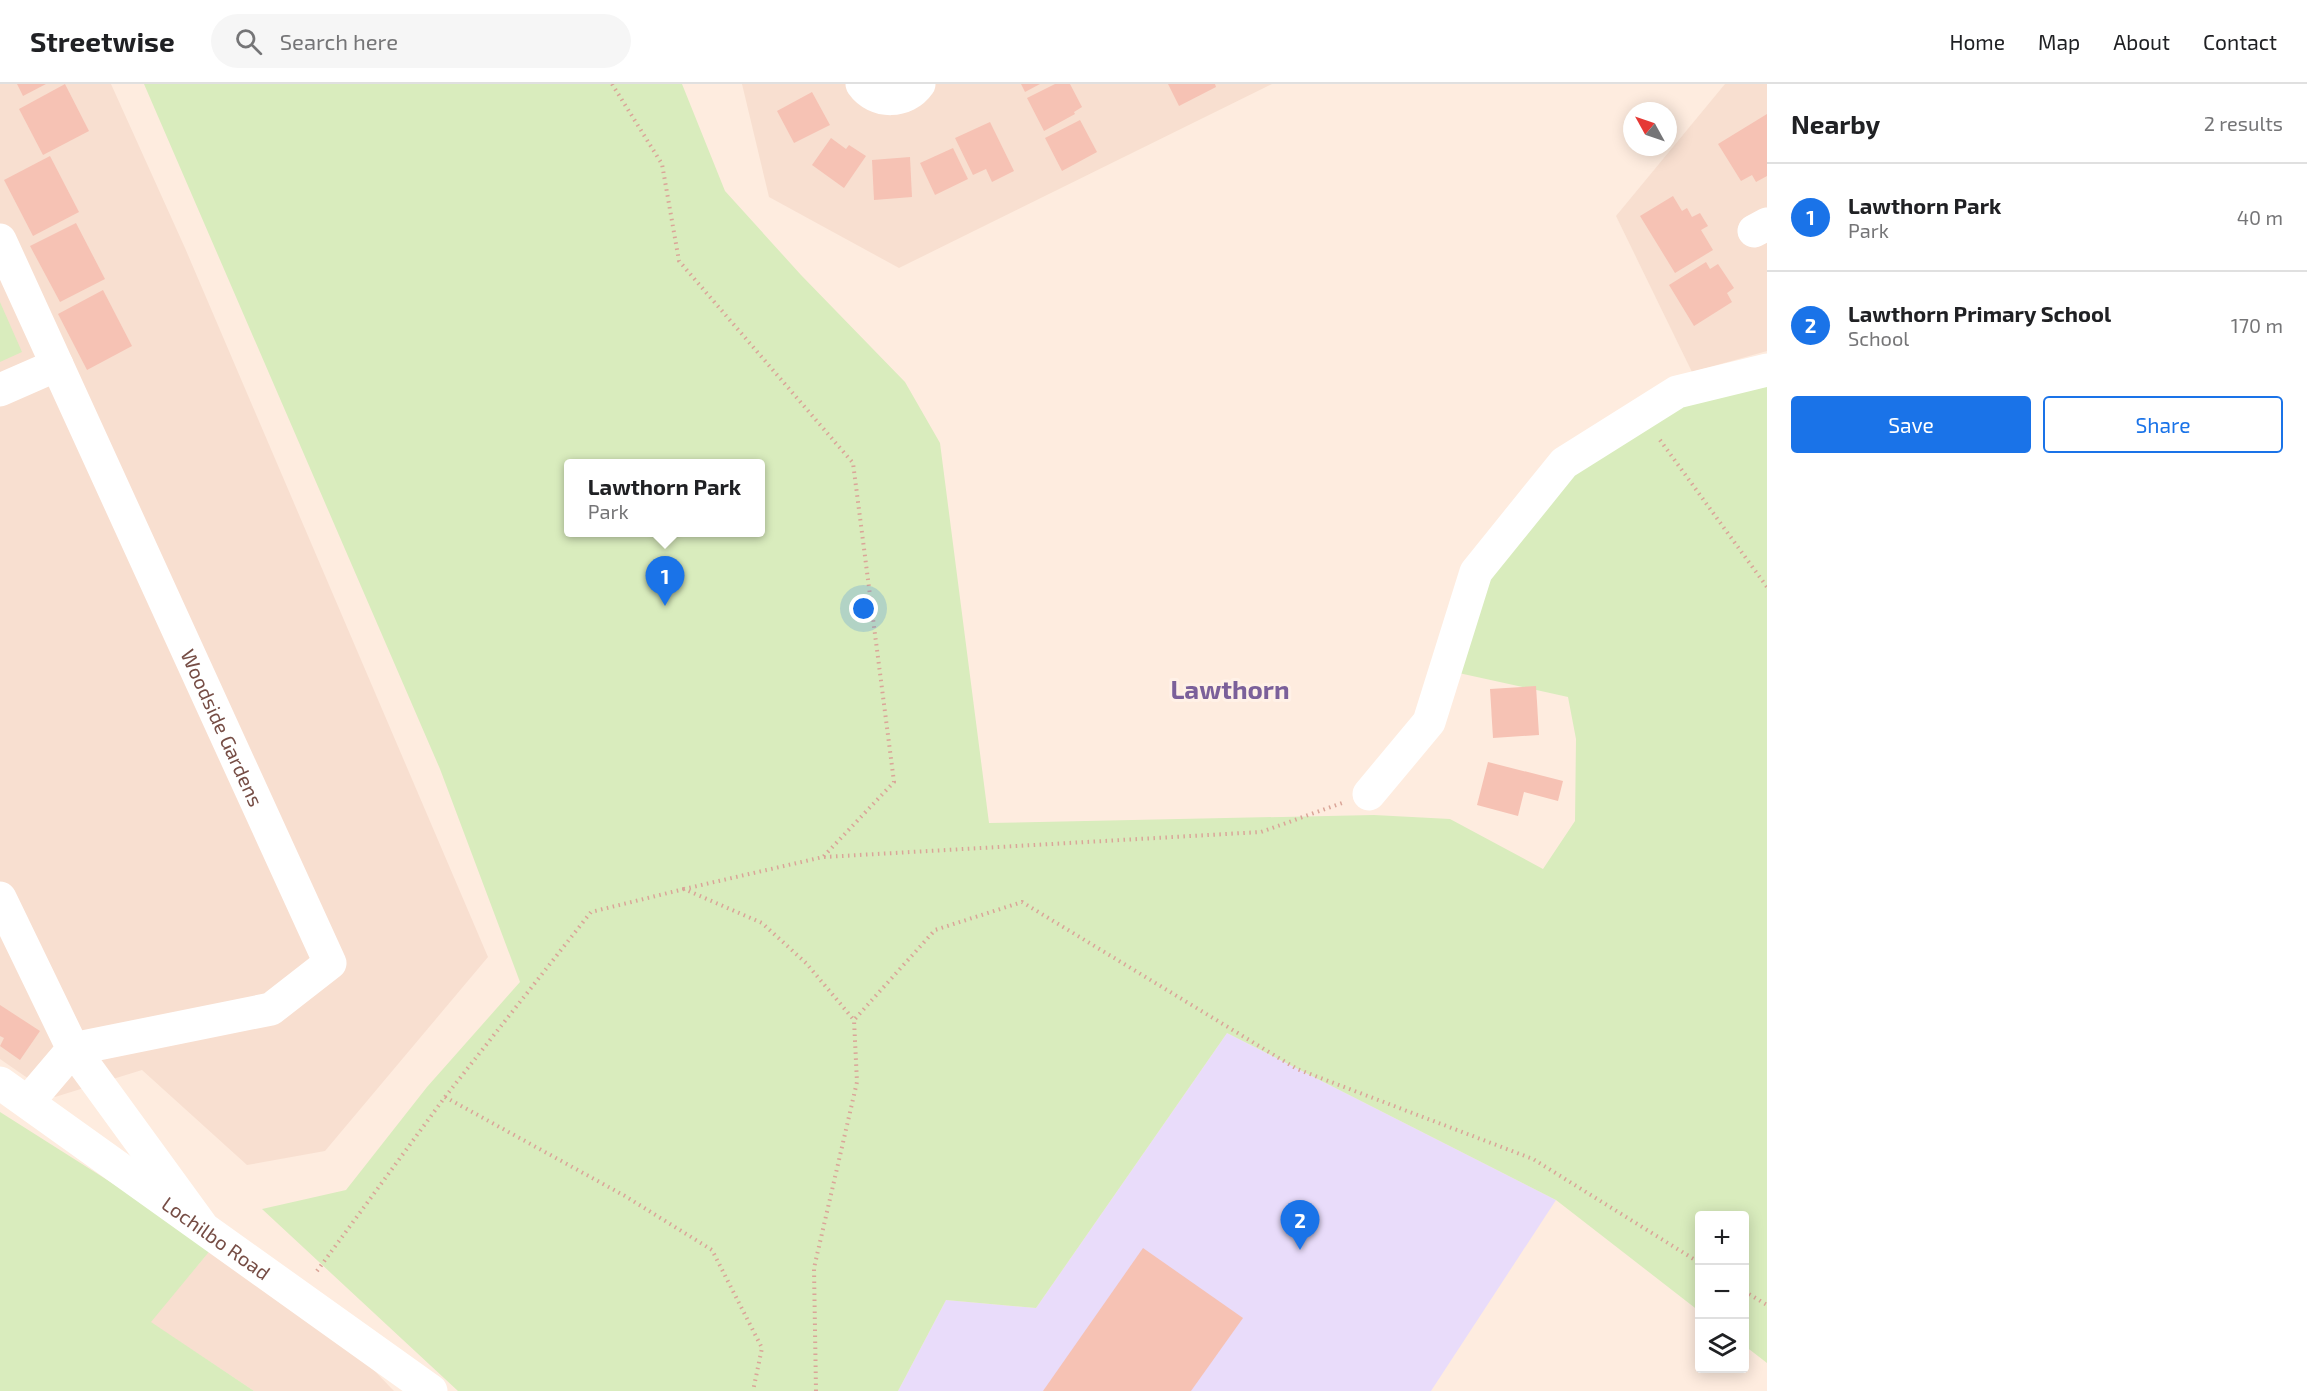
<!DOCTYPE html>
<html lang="en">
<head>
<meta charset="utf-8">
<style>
  :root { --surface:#fff; --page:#f6f6f6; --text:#202124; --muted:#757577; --line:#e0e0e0; --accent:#1a73e8 }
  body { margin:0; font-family:"Exo 2",sans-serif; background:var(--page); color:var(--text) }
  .controls { position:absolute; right:18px; bottom:18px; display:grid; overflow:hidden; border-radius:6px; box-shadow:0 3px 15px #0003 }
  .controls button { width:54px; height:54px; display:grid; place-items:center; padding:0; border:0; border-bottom:2px solid var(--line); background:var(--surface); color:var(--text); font:30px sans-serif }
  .compass { position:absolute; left:1623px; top:18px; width:54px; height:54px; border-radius:50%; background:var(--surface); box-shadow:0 3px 15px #0003; rotate:310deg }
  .you { position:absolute; left:864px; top:525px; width:21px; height:21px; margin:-15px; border:4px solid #fff; border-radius:50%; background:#1a73e8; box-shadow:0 0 0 9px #1a73e833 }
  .badge { display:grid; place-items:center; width:39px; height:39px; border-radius:50%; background:var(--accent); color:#fff; font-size:20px; font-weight:700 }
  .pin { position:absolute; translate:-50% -50px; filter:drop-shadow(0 2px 3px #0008) }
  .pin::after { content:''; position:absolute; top:32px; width:21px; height:18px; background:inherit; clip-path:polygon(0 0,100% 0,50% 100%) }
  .popup { position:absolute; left:564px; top:375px; width:201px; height:78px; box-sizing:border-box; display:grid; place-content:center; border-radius:6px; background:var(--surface); filter:drop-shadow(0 2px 4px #0005); font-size:20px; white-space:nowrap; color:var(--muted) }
  .popup b { font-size:22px; color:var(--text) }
  .popup::after { content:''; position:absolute; left:50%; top:100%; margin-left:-12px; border:12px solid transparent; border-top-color:var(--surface) }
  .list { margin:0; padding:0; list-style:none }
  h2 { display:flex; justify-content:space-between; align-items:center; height:78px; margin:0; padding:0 24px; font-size:26px }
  h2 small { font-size:20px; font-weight:400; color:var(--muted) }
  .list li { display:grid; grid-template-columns:39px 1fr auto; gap:18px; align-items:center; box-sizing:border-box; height:108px; padding:0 24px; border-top:2px solid var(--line) }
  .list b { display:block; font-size:22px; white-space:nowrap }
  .list p { margin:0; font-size:20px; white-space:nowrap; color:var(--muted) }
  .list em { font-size:20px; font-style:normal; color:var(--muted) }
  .actions { display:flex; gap:12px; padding:18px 24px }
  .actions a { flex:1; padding:14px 0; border:2px solid var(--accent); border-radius:6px; text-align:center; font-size:21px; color:var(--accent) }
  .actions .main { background:var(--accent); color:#fff }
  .icon { flex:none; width:33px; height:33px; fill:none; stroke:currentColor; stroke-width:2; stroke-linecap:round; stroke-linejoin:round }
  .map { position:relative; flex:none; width:1767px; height:1307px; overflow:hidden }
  header { display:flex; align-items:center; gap:36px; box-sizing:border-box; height:84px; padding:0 30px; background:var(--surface); border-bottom:2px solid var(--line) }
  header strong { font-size:28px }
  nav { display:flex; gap:33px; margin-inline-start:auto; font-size:21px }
  .search { width:420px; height:54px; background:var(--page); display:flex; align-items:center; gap:15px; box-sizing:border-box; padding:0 21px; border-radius:33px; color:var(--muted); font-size:22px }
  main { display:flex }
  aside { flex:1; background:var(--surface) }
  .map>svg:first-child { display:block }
</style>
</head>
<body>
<header>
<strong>Streetwise</strong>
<div class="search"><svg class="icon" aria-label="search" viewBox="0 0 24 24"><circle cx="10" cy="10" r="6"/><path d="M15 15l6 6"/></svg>Search here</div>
<nav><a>Home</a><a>Map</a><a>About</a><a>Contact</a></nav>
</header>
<main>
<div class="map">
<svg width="1767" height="1307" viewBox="0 0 1767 1307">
  <rect width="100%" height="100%" fill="#feecdf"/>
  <g fill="#f8dfd0">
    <path d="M0,0h111l74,164 303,709 -163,194 -78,14 -105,-95 -87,27 -55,-38z"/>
    <path d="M742,0h530l-373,184 -130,-71z"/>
    <path d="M1725,0h42v267l-75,21 -76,-156z"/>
    <path d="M213,1163l154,116 27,28h-140l-104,-69z"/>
  </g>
  <path fill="#e9dcfa" d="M1227,949l329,167 -125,191h-533l48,-91 90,8z"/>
  <g fill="#d9ecbd" fill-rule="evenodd">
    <path d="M144,0h538l43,107 76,84 104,107 35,61 49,380 385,-8 76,4 93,50 32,-48 1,-82 -8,-42 -123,-27 31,-98 88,-109 113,-71 90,-22v993l-22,-17 -1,-130h-44l-1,95 -143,-111 -329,-167 -191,275 -90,-8 -48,91h-440l-196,-182 84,-19 81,-103 93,-105 -80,-213zM569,380h192v68h-192z"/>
    <path d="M0,218l22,50 -22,10z"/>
    <path d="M0,1028l213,135 -62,75 103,69h-254z"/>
  </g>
  <g fill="#f6c2b4">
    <path d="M17,0h29l-23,12z"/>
    <path d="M65,0l24,47 -46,24 -24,-46z"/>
    <path d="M1021,0h19l-15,8z"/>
    <path d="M1055,0h15l12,23 -8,5 1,2 -31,17 -17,-33z"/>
    <path d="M1168,0h47l1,3 -37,19z"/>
    <path d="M812,8l18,33 -36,18 -17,-32z"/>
    <path d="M1767,30v62l-11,6 -4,-7 -11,6 -23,-37z"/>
    <path d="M1080,36l17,32 -35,19 -17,-33z"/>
    <path d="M990,38l24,49 -22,11 -6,-13 -13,6 -18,-37z"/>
    <path d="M831,54l15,11 3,-4 17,11 -22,32 -32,-23z"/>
    <path d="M953,64l15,31 -33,16 -15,-32z"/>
    <path d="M50,72l29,56 -46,24 -29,-56z"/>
    <path d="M910,73l2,40 -38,3 -2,-40z"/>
    <path d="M1673,112l9,15 5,-3 5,9 8,-4 8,13 -7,4 12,20 -38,23 -35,-57z"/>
    <path d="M76,139l29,56 -45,23 -30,-56z"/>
    <path d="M1706,178l4,7 8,-5 16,24 -7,5 5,9 -38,24 -25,-41z"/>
    <path d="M103,206l29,56 -45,24 -29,-56z"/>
    <path d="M1536,602l3,49 -46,3 -3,-49z"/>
    <path d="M1488,678l75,19 -5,20 -34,-9 -6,24 -41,-11z"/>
    <path d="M0,921l40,26 -20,29 -20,-14 4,-8 -4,-2z"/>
    <path d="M1143,1164l100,70 -52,73h-148z"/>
  </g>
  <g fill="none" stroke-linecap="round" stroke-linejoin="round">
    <g stroke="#daa598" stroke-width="4" stroke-dasharray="1.5 4.5" stroke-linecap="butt">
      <path d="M612,0l50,80 17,97 174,202 41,319 -71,75 -139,32 78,34 44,40 48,57 81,-90 87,-28 275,167 236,90 167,104"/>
      <path d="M1660,356l107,147"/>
      <path d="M824,773l437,-25 81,-29"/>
      <path d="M445,1013l180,99 87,54 50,98 -9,43"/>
      <path d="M317,1187l128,-174 146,-185 93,-23"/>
      <path d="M1744,1207l23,14"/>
      <path d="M816,1307l-2,-123 43,-186 -3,-62"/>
    </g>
    <g stroke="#fff" stroke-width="33">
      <path d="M862,0c14,20 44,19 57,0"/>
      <path d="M1754,147l13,-7"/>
      <path id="s1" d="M0,156l330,723 -59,46 -198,40 128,176"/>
      <path d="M0,306l57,-25"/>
      <path d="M1369,710l60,-72 47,-150 88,-109 113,-71 90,-22"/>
      <path d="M0,814l73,151 -45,53"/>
      <path id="s2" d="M0,999l431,308"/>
    </g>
  </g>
  <g text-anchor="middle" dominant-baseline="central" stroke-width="6" stroke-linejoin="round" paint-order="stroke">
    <g font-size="20" fill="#764d45" stroke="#fff1e7">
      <text stroke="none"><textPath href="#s1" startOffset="536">Woodside Gardens</textPath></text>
      <text stroke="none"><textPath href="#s2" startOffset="266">Lochilbo Road</textPath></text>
    </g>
    <g font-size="26" font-weight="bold" fill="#7b609a" stroke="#fff1e7">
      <text x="1230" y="604">Lawthorn</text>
    </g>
  </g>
</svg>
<div class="controls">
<button>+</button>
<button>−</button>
<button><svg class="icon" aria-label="layers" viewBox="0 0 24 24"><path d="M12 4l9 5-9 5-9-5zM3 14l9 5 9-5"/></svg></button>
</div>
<svg class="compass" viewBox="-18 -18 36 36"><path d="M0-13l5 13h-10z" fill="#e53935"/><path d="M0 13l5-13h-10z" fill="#757577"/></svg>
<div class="you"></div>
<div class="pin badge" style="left:665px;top:522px">1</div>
<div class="popup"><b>Lawthorn Park</b>Park</div>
<div class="pin badge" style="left:1300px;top:1166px">2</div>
</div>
<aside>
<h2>Nearby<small>2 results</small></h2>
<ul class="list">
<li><span class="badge">1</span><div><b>Lawthorn Park</b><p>Park</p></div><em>40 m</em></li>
<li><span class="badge">2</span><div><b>Lawthorn Primary School</b><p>School</p></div><em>170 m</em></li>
</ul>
<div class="actions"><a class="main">Save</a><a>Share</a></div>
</aside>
</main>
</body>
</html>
